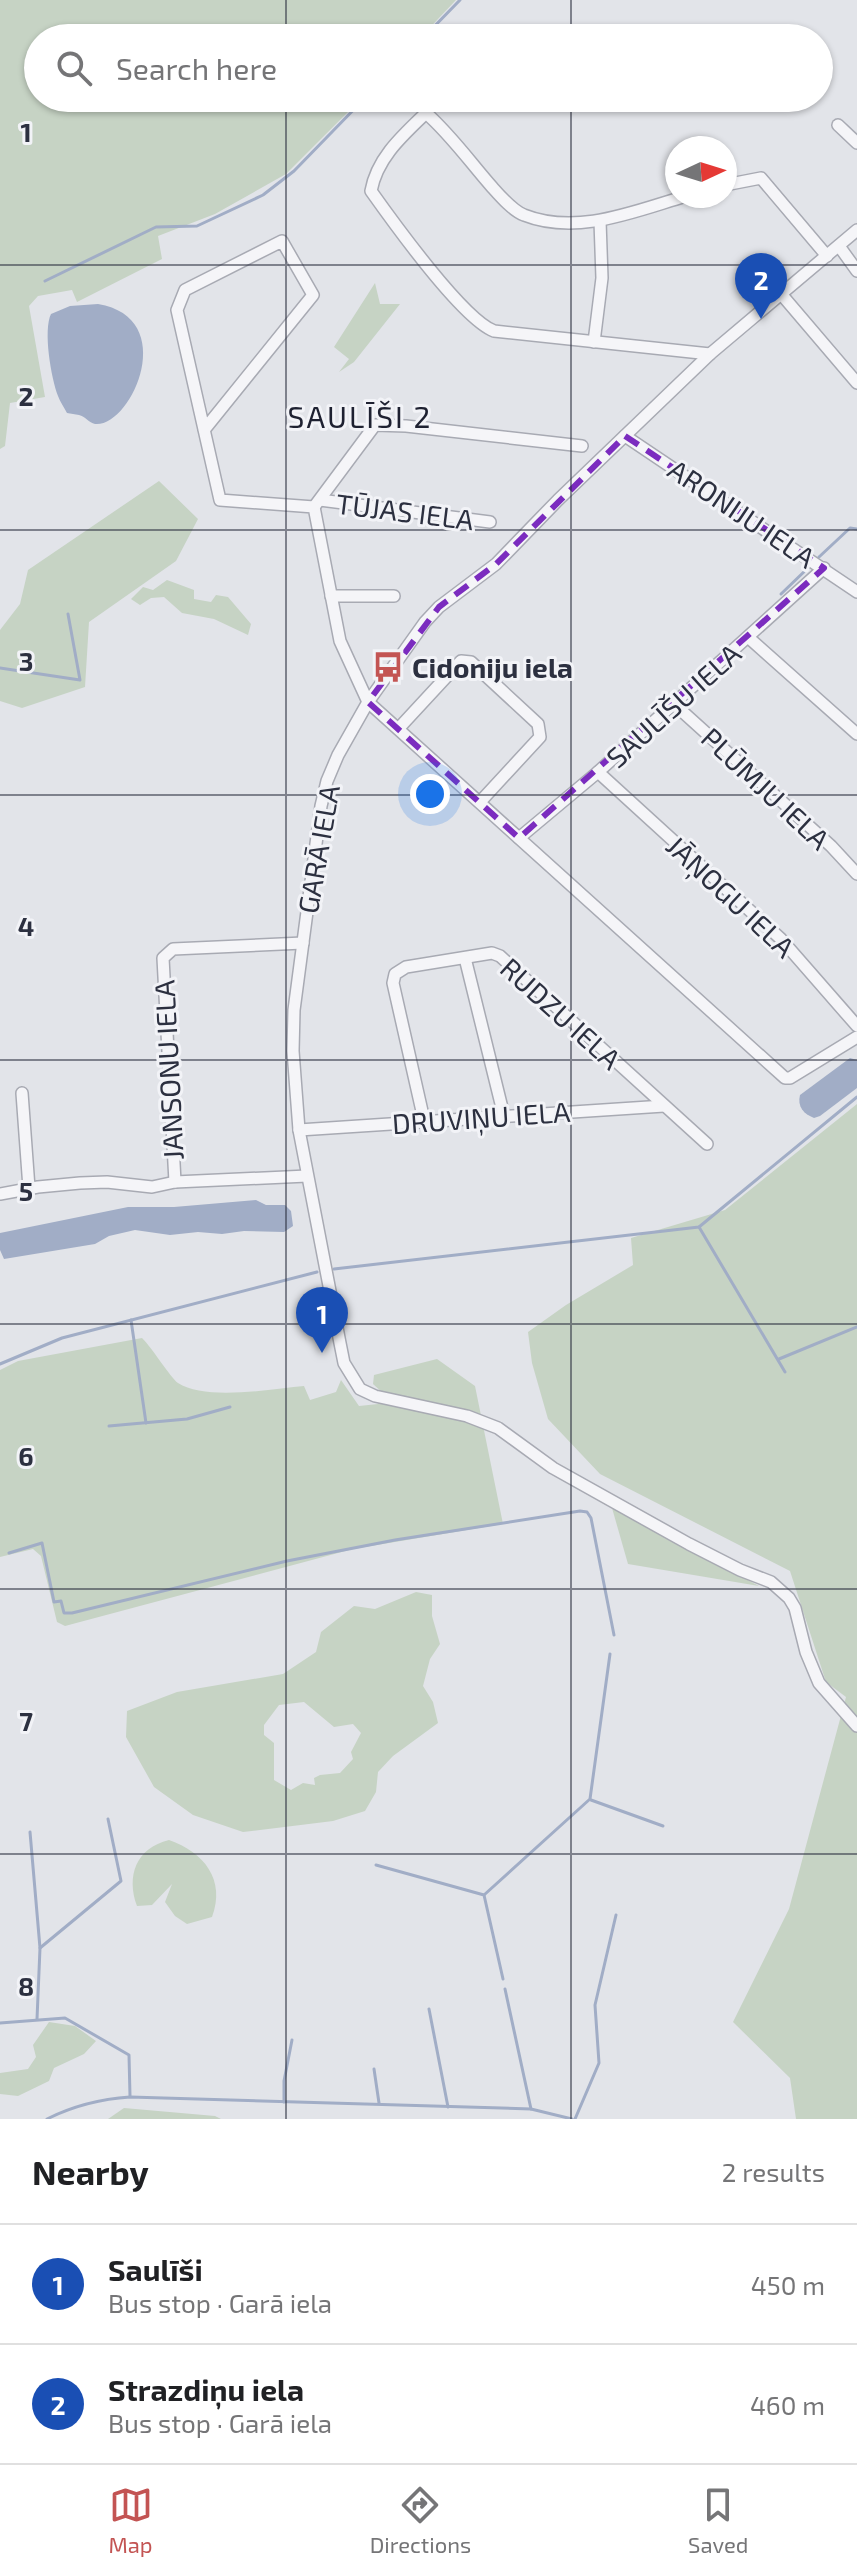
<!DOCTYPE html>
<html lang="en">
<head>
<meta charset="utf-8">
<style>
  :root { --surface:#fff; --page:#f6f6f6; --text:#202124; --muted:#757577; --line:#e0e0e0; --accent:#c35453 }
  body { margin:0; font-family:"Exo 2",sans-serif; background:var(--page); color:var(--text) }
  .compass { position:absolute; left:665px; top:136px; width:72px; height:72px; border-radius:50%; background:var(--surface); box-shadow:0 2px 6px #0004; rotate:86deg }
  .you { position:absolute; left:430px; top:794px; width:28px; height:28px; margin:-20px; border:6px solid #fff; border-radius:50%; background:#1a73e8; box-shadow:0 0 0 12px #1a73e833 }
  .badge { display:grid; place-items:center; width:52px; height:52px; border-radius:50%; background:var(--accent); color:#fff; font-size:26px; font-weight:700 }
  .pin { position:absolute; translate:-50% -66px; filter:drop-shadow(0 2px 4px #0008) }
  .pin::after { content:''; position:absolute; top:42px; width:28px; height:24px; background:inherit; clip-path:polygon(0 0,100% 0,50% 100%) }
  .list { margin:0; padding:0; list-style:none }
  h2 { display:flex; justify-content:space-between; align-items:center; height:104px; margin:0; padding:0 32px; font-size:34px }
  h2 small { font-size:26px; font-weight:400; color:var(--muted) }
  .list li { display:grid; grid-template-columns:52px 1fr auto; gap:24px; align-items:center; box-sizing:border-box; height:120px; padding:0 32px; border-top:2px solid var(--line) }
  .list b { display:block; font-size:30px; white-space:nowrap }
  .list p { margin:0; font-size:26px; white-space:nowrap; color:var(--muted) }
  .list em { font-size:26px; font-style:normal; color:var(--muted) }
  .icon { flex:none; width:44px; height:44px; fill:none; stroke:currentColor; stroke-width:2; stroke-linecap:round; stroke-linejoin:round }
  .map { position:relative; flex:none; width:857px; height:2119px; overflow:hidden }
  .search { position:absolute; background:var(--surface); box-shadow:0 2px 6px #0004; left:24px; right:24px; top:24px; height:88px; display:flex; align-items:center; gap:20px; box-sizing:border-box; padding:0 28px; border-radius:44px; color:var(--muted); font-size:30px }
  .sheet { height:344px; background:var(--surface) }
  nav { display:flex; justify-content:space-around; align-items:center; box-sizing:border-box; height:112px; border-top:2px solid var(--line); background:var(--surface); font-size:22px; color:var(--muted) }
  nav a { display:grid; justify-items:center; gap:4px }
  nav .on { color:var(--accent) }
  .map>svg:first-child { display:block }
</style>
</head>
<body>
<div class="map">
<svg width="857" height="2119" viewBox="0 0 857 2119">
  <rect width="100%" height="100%" fill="#e2e4e9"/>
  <g fill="#c6d3c4" fill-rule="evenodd">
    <path d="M0,0h456l-36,38h-382v60h324l-76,76 -71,40 -57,22 4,23 -85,43 -5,-12 -34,6 -9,10 16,91 -35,6 -5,43 -5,3z"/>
    <path d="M375,283l5,21h20l-46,58 -15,10 10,-13 -15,-12z"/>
    <path d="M159,481l39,38 -22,42 -87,61 -4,65 -63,21 -22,-7v-71l20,-26 8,-34z"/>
    <path d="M167,580l27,10v9l17,3 5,-7 12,2 23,27 -3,11 -34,-16 -32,-6 -18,-16 -13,1 -11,7 -9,-6 12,-12 10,3z"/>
    <path d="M857,1104v1015h-61l-6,-41 -57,-56 56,-113 57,-212 -20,-15 -36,-111 -190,-97 -52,-55 -16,-56 -4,-31 38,-27 67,-40 -2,-27 94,-28z"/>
    <path d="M142,1338c11,11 28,39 36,45 27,18 94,6 126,3l6,14 26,-8 5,-12 18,26 19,-2 6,-10 -11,-10 1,-9 63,-16 38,27 28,138 -150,25 -288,77 -8,-4 -16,-66 -8,-7 -33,8v-187l18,-9z"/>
    <path d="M612,1508l147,78 -131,-22z"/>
    <path d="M416,1592l16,3v21l8,28 -10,15 -7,27 10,16 5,21 -45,33 -15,16 -2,20 -11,19 -32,10 -90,11 -50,-17 -39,-28 -28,-50 1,-26 50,-19 106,-18 33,-22 5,-20 33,-26 21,3zM304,1702l30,25 19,-3 8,9 -10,19 2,7 -13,14 -20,2 -6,3 1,7 -12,-2 -12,7 -17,-10v-37l-10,-8v-10l15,-20z"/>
    <path d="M169,1840c35,12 57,40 43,77l-25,7 -12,-8 -10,-14 7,-18 -20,21 -15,1c-11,-30 -1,-58 32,-66z"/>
    <path d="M49,2022l26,4 21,15 -12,13 -30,14 -5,13 -31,15 -18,-2v-21l28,-4 8,-12 -3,-12z"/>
    <path d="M124,2108l91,8 6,3h-113z"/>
  </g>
  <g fill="#a1adc6">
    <path d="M98,304c83,14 33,124 -3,120 -6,-1 -10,-8 -16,-9 -4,-1 -8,-1 -12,-2 -3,-6 -7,-11 -9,-17 -7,-18 -15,-66 -7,-82l19,-8z"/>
    <path d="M850,1058l7,2v28l-37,28 -6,2c-10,-4 -17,-11 -14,-23z"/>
    <path d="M256,1200l10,5h19l6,6 2,15 -9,6 -40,-1 -22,3 -24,-2 -28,3 -35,-5 -26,6 -14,8 -91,15 -4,-9v-17l128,-26h46z"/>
  </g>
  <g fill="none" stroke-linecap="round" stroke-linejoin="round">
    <g stroke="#a1adc6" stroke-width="3">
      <path d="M423,38l37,-38"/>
      <path d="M45,281l111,-54 41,-1 66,-31 31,-24 71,-73"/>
      <path d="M819,557l31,-29 7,1"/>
      <path d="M781,594l28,-27"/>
      <path d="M0,668l80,12 -12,-66"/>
      <path d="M699,1227l86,145"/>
      <path d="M334,1269l365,-42 158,-130"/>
      <path d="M131,1320l15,103"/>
      <path d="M779,1359l78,-32"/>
      <path d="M0,1364l62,-26 255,-66"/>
      <path d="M109,1426l78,-7 43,-12"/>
      <path d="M9,1553l33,-10 12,59 7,-1 3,12h8l215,-52 108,-21 185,-29 7,1 4,6 23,117"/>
      <path d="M591,1800l72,26"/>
      <path d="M30,1832l10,116 -3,71"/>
      <path d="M376,1865l108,30 19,84"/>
      <path d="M484,1895l106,-96 20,-145"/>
      <path d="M40,1948l81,-67 -13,-62"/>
      <path d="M505,1989l26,120"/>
      <path d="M429,2009l19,98"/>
      <path d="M0,2023l65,-5 64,37 1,41"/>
      <path d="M374,2069l5,34"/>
      <path d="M284,2102v-21l8,-41"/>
      <path d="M47,2119c26,-13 53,-20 83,-22l401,12 41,10"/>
      <path d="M575,2119l24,-56 -4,-58 21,-90"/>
    </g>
    <defs>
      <g id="minor">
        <path d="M838,125l19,18"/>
        <path d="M725,185l36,-7 66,78"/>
        <path d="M686,196c-51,15 -109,40 -162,19 -11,-4 -24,-19 -32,-28 -22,-25 -41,-52 -66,-74 -24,23 -49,45 -55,78 22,31 92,128 123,140l216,23"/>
        <path d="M857,230l-147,124 -152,146 -62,64 -57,43 -14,15 -57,80 -30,53 -11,26 -6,25 -27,204 -1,41 6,79 41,213 4,20 16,26 15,7 92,20 31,12 55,40 136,76 51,26 31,12 18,16 6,10 11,44 13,31 38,43"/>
        <path d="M839,246l18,25"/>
        <path d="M782,295l75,88"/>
        <path d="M594,342l8,-64 -2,-57"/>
        <path d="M204,430l109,-135 -31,-54 -97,49 -8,20 43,190 94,7 26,134 28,61 417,376h5l67,-41"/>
        <path d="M625,436l232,156"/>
        <path d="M320,500l170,22"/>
        <path d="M314,507l61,-82 31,1 176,20"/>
        <path d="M331,596h63"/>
        <path d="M749,638l108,96"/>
        <path d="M674,704l157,142 26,28"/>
        <path d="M399,728l62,-67 10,1 67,62 2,13 -60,65"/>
        <path d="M598,772l183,167 76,87"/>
        <path d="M519,838l79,-66 226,-204"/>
        <path d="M465,958l39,158"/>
        <path d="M22,1093l7,95"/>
        <path d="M424,1120l-31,-137 2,-9 11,-7 86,-14 8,3 207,188"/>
        <path d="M299,1130l365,-24"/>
        <path d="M175,1182l-12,-224 10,-9 130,-6"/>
        <path d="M0,1194l38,-7 42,-4 27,-1 45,5 23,-5 132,-6"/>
      </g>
    </defs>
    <use href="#minor" stroke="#a8aab3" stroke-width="14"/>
    <use href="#minor" stroke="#f5f5f8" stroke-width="11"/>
  </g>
  <path fill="none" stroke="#7b2cbf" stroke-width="6" stroke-dasharray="16 10" stroke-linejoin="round" d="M625,436l199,132 -305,270 -151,-136 71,-95 57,-43z"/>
  <path fill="none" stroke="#2c3040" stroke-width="2" stroke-opacity="0.55" d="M286,0v38M571,0v38M286,98v2021M571,98v2021M0,265h857M0,530h857M0,795h857M0,1060h857M0,1324h857M0,1589h857M0,1854h857"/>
  <defs>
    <symbol id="bus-bare" viewBox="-9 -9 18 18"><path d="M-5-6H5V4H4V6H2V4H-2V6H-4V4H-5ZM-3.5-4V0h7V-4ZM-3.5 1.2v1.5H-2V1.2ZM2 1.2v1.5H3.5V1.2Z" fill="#c35453" stroke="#f2f3f7" stroke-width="2.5" paint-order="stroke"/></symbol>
  </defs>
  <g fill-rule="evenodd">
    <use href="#bus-bare" x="366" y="645" width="44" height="44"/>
  </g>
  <g text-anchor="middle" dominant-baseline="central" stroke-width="6" stroke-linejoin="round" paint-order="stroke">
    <g font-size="28" fill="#2c3040" stroke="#f2f3f7">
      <text transform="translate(405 511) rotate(7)">TŪJAS IELA</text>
      <text transform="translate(742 513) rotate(34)">ARONIJU IELA</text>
      <text transform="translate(673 705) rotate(-42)">SAULĪŠU IELA</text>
      <text transform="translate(766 788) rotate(43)">PLŪMJU IELA</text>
      <text transform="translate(318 849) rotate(-80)">GARĀ IELA</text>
      <text transform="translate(731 896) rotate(43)">JĀŅOGU IELA</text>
      <text transform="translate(561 1013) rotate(42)">RUDZU IELA</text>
      <text transform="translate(168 1070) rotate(-93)">JANSONU IELA</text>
      <text transform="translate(481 1117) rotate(-4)">DRUVIŅU IELA</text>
    </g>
    <g font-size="28" font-weight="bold" fill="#2c3040" stroke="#f2f3f7" text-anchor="start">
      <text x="412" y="667">Cidoniju iela</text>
    </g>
    <g font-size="30" letter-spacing="2" fill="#1e2131" stroke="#f2f3f7">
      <text x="360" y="416">SAULĪŠI 2</text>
    </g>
  </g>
  <g font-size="26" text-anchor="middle" font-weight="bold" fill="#2c3040" stroke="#f2f3f7" stroke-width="6" stroke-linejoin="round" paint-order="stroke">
    <text x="26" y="142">1</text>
    <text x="26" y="406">2</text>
    <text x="26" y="671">3</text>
    <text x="26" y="936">4</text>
    <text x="26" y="1201">5</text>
    <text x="26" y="1466">6</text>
    <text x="26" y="1731">7</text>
    <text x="26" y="1996">8</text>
  </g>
</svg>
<svg class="compass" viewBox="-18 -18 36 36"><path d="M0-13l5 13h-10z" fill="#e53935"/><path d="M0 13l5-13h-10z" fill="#757577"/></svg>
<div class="you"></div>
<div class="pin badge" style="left:322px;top:1353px;background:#1a4fb4">1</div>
<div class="pin badge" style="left:761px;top:319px;background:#1a4fb4">2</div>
<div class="search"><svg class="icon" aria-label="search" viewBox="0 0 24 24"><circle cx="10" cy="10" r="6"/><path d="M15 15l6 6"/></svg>Search here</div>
</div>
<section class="sheet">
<h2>Nearby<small>2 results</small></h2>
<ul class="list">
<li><span class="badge" style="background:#1a4fb4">1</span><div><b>Saulīši</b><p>Bus stop · Garā iela</p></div><em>450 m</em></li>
<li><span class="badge" style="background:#1a4fb4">2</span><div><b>Strazdiņu iela</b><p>Bus stop · Garā iela</p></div><em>460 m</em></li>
</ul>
</section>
<nav>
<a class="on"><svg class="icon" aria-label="map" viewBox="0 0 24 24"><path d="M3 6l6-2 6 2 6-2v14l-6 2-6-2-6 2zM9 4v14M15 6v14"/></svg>Map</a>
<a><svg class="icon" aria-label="directions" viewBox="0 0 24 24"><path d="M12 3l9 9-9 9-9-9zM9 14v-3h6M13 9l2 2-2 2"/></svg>Directions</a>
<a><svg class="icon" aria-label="saved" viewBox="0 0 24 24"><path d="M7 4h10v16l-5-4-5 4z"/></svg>Saved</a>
</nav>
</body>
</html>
